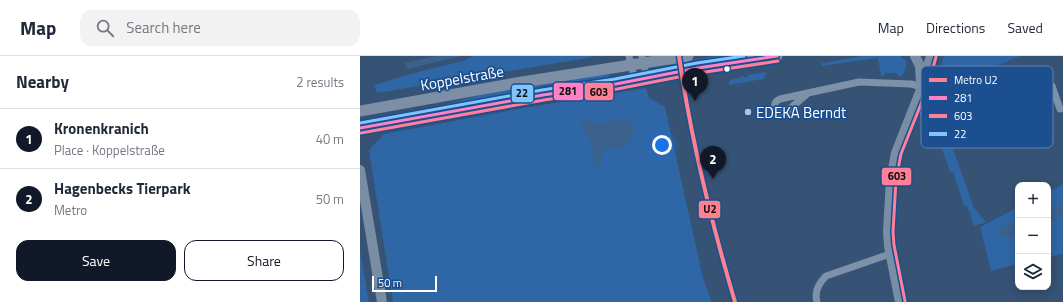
<!DOCTYPE html>
<html lang="en">
<head>
<meta charset="utf-8">
<style>
  :root { --surface:#fff; --page:#f2f2f3; --text:#1f2937; --muted:#747a83; --line:#e0e1e3; --accent:#111827 }
  body { margin:0; font-family:"Titillium Web",sans-serif; background:var(--page); color:var(--text) }
  .controls { position:absolute; right:12px; bottom:12px; display:grid; overflow:hidden; border-radius:8px; box-shadow:0 2px 10px #0003 }
  .controls button { width:36px; height:36px; display:grid; place-items:center; padding:0; border:0; border-bottom:1px solid var(--line); background:var(--surface); color:var(--text); font:20px sans-serif }
  .scale { position:absolute; left:12px; bottom:10px; width:65px; box-sizing:border-box; padding-left:4px; border:2px solid #fff; border-top:0; font-size:11px; line-height:14px; white-space:nowrap; color:#fff; -webkit-text-stroke:3px #1b4f8f; paint-order:stroke }
  .you { position:absolute; left:302px; top:89px; width:14px; height:14px; margin:-10px; border:3px solid #fff; border-radius:50%; background:#1a73e8; box-shadow:0 0 0 6px #1a73e833 }
  .badge { display:grid; place-items:center; width:26px; height:26px; border-radius:50%; background:var(--accent); color:#fff; font-size:13px; font-weight:700 }
  .pin { position:absolute; translate:-50% -33px; filter:drop-shadow(0 1px 2px #0008) }
  .pin::after { content:''; position:absolute; top:21px; width:14px; height:12px; background:inherit; clip-path:polygon(0 0,100% 0,50% 100%) }
  .list { margin:0; padding:0; list-style:none }
  h2 { display:flex; justify-content:space-between; align-items:center; height:52px; margin:0; padding:0 16px; font-size:17px }
  h2 small { font-size:13px; font-weight:400; color:var(--muted) }
  .list li { display:grid; grid-template-columns:26px 1fr auto; gap:12px; align-items:center; box-sizing:border-box; height:60px; padding:0 16px; border-top:1px solid var(--line) }
  .list b { display:block; font-size:15px; white-space:nowrap }
  .list p { margin:0; font-size:13px; white-space:nowrap; color:var(--muted) }
  .list em { font-size:13px; font-style:normal; color:var(--muted) }
  .actions { display:flex; gap:8px; padding:12px 16px }
  .actions a { flex:1; padding:9px 0; border:1px solid var(--accent); border-radius:12px; text-align:center; font-size:14px; color:var(--accent) }
  .actions .main { background:var(--accent); color:#fff }
  .icon { flex:none; width:22px; height:22px; fill:none; stroke:currentColor; stroke-width:2; stroke-linecap:round; stroke-linejoin:round }
  .map { position:relative; flex:none; width:703px; height:246px; overflow:hidden }
  header { display:flex; align-items:center; gap:24px; box-sizing:border-box; height:56px; padding:0 20px; background:var(--surface); border-bottom:1px solid var(--line) }
  header strong { font-size:19px }
  nav { display:flex; gap:22px; margin-inline-start:auto; font-size:14px }
  .search { width:280px; height:36px; background:var(--page); display:flex; align-items:center; gap:10px; box-sizing:border-box; padding:0 14px; border-radius:12px; color:var(--muted); font-size:15px }
  main { display:flex }
  aside { flex:1; background:var(--surface) }
  .map>svg:first-child { display:block }
</style>
</head>
<body>
<header>
<strong>Map</strong>
<div class="search"><svg class="icon" aria-label="search" viewBox="0 0 24 24"><circle cx="10" cy="10" r="6"/><path d="M15 15l6 6"/></svg>Search here</div>
<nav><a>Map</a><a>Directions</a><a>Saved</a></nav>
</header>
<main>
<aside>
<h2>Nearby<small>2 results</small></h2>
<ul class="list">
<li><span class="badge">1</span><div><b>Kronenkranich</b><p>Place · Koppelstraße</p></div><em>40 m</em></li>
<li><span class="badge">2</span><div><b>Hagenbecks Tierpark</b><p>Metro</p></div><em>50 m</em></li>
</ul>
<div class="actions"><a class="main">Save</a><a>Share</a></div>
</aside>
<div class="map">
<svg width="703" height="246" viewBox="0 0 703 246">
  <rect width="100%" height="100%" fill="#365274"/>
  <g fill="#2f66a5">
    <path d="M112,0h121v1l-216,36 -3,-8 36,-11 56,-14z"/>
    <path d="M357,0h30l-76,14 -1,-7z"/>
    <path d="M502,0h38l7,6 -2,8 -3,6h-4l-1,-3h-12l-1,3h-3l-3,-18 -56,8v-3z"/>
    <path d="M584,0h76l-55,23 12,32c-18,3 -33,2 -49,-3z"/>
    <path d="M248,16l1,5 -67,9 -23,8 -71,13 -1,-3 41,-11z"/>
    <path d="M406,16v3l-3,4 -34,6 1,-5 9,-2v-1l5,-1v1h4v-2z"/>
    <path d="M286,32l3,10 16,9 38,171 9,24h-319l-24,-152 15,-16 128,-24z"/>
    <path d="M573,67l11,1 30,84 12,14 -12,4 -7,-20h-3l-11,-34h-3z"/>
    <path d="M703,128v70l-15,3v-65z"/>
    <path d="M658,151v57l-27,7 -11,-44z"/>
    <path d="M0,194l9,52h-9z"/>
  </g>
  <g fill="#3b618d">
    <path d="M75,0h26l-54,13 -2,-6z"/>
    <path d="M226,61c3,2 6,5 10,6 10,4 18,-5 28,-4 4,1 7,4 9,8 1,3 0,6 -1,9 -6,16 -16,10 -28,14l-2,3v10l-4,3 -3,-1c-3,-6 -1,-12 -3,-19 -2,-9 -12,-18 -10,-26z"/>
    <path d="M703,146v16l-5,-2 -10,8v-14l9,-3z"/>
    <path d="M658,165v13l-6,3 -14,-1 -2,-6z"/>
  </g>
  <g fill="none" stroke-linecap="round" stroke-linejoin="round">
    <g stroke="#7d92a8" stroke-width="7">
      <path d="M269,0l6,25"/>
      <path d="M282,0l5,23"/>
      <path d="M447,38l-21,18 -6,1 -5,-5c-1,-4 0,-7 5,-9l79,-17 52,2 11,3"/>
      <path d="M553,52l23,9 25,-1 12,-1 9,-3 53,-25 11,1 6,-2 8,23"/>
      <path d="M457,246c-3,-10 2,-19 9,-26l64,-22"/>
    </g>
    <g stroke="#798da4" stroke-width="10">
      <path d="M555,0l5,10 1,17"/>
      <path d="M0,114l22,132"/>
      <path d="M540,246l-11,-56 -1,-14 3,-53 5,-26 26,-66 9,-31"/>
    </g>
    <g stroke="#7d8ea7" stroke-width="11">
      <path d="M0,55l156,-28 172,-27"/>
      <path d="M0,72l183,-33 73,-11 82,-16 79,-12"/>
    </g>
    <defs>
      <path id="bus-1" d="M0,72l183,-33 73,-11 82,-16 79,-12"/>
      <g id="bus-2">
        <path d="M1,77l183,-33 73,-11 82,-16 79,-12"/>
        <path d="M545,245l-11,-56 -1,-13 3,-52 5,-26 26,-65 9,-32"/>
      </g>
      <path id="bus-3" d="M0,67l182,-33 73,-11 82,-16 47,-7"/>
    </defs>
    <use href="#bus-1" stroke="#1b4f8f" stroke-width="6"/>
    <use href="#bus-2" stroke="#1b4f8f" stroke-width="6"/>
    <use href="#bus-3" stroke="#1b4f8f" stroke-width="6"/>
    <use href="#bus-1" stroke="#ff80c5" stroke-width="3"/>
    <use href="#bus-2" stroke="#ff8098" stroke-width="3"/>
    <use href="#bus-3" stroke="#80c4ff" stroke-width="3"/>
    <defs>
      <path id="metro-1" d="M319,0c12,84 32,165 56,246"/>
    </defs>
    <use href="#metro-1" stroke="#1b4f8f" stroke-width="7"/>
    <use href="#metro-1" stroke="#ff808e" stroke-width="4"/>
  </g>
  <circle fill="#fff" stroke="#1b4f8f" stroke-width="1.5" cx="367" cy="13" r="3.5"/>
  <circle fill="#b9c2ce" stroke="#1b4f8f" stroke-width="1.5" cx="388" cy="56" r="4"/>
  <g text-anchor="middle" dominant-baseline="central" stroke-width="3.5" stroke-linejoin="round" paint-order="stroke">
    <g font-size="15" fill="#fff" stroke="#1b4f8f">
      <text transform="translate(102 22) rotate(-10)">Koppelstraße</text>
    </g>
    <g font-size="15" fill="#fff" stroke="#1b4f8f" text-anchor="start">
      <text x="396" y="56">EDEKA Berndt</text>
    </g>
  </g>
  <rect x="561" y="10" width="132" height="82" rx="6" fill="#1b4f8f" stroke="#5f84b1" stroke-width="1"/>
  <rect x="569" y="22" width="18" height="4" fill="#ff808e"/>
  <rect x="569" y="40" width="18" height="4" fill="#ff80c5"/>
  <rect x="569" y="58" width="18" height="4" fill="#ff8098"/>
  <rect x="569" y="76" width="18" height="4" fill="#80c4ff"/>
  <g font-size="11" fill="#fff">
    <text x="594" y="28">Metro U2</text>
    <text x="594" y="46">281</text>
    <text x="594" y="64">603</text>
    <text x="594" y="82">22</text>
  </g>
  <g stroke="#1b4f8f" stroke-width="1.5">
    <rect x="193" y="26" width="31" height="19" rx="4" fill="#ff80c5"/>
    <rect x="224" y="26" width="30" height="19" rx="4" fill="#ff8098"/>
    <rect x="151" y="28" width="23" height="19" rx="4" fill="#80c4ff"/>
    <rect x="521" y="111" width="31" height="19" rx="4" fill="#ff8098"/>
    <rect x="338" y="144" width="23" height="19" rx="4" fill="#ff808e"/>
  </g>
  <g font-size="11" text-anchor="middle" font-weight="bold" fill="#111">
    <text x="208" y="39">281</text>
    <text x="239" y="40">603</text>
    <text x="162" y="41">22</text>
    <text x="537" y="124">603</text>
    <text x="350" y="157">U2</text>
  </g>
</svg>
<div class="controls">
<button>+</button>
<button>−</button>
<button><svg class="icon" aria-label="layers" viewBox="0 0 24 24"><path d="M12 4l9 5-9 5-9-5zM3 14l9 5 9-5"/></svg></button>
</div>
<div class="scale">50 m</div>
<div class="you"></div>
<div class="pin badge" style="left:335px;top:45px">1</div>
<div class="pin badge" style="left:353px;top:123px">2</div>
</div>
</main>
</body>
</html>
